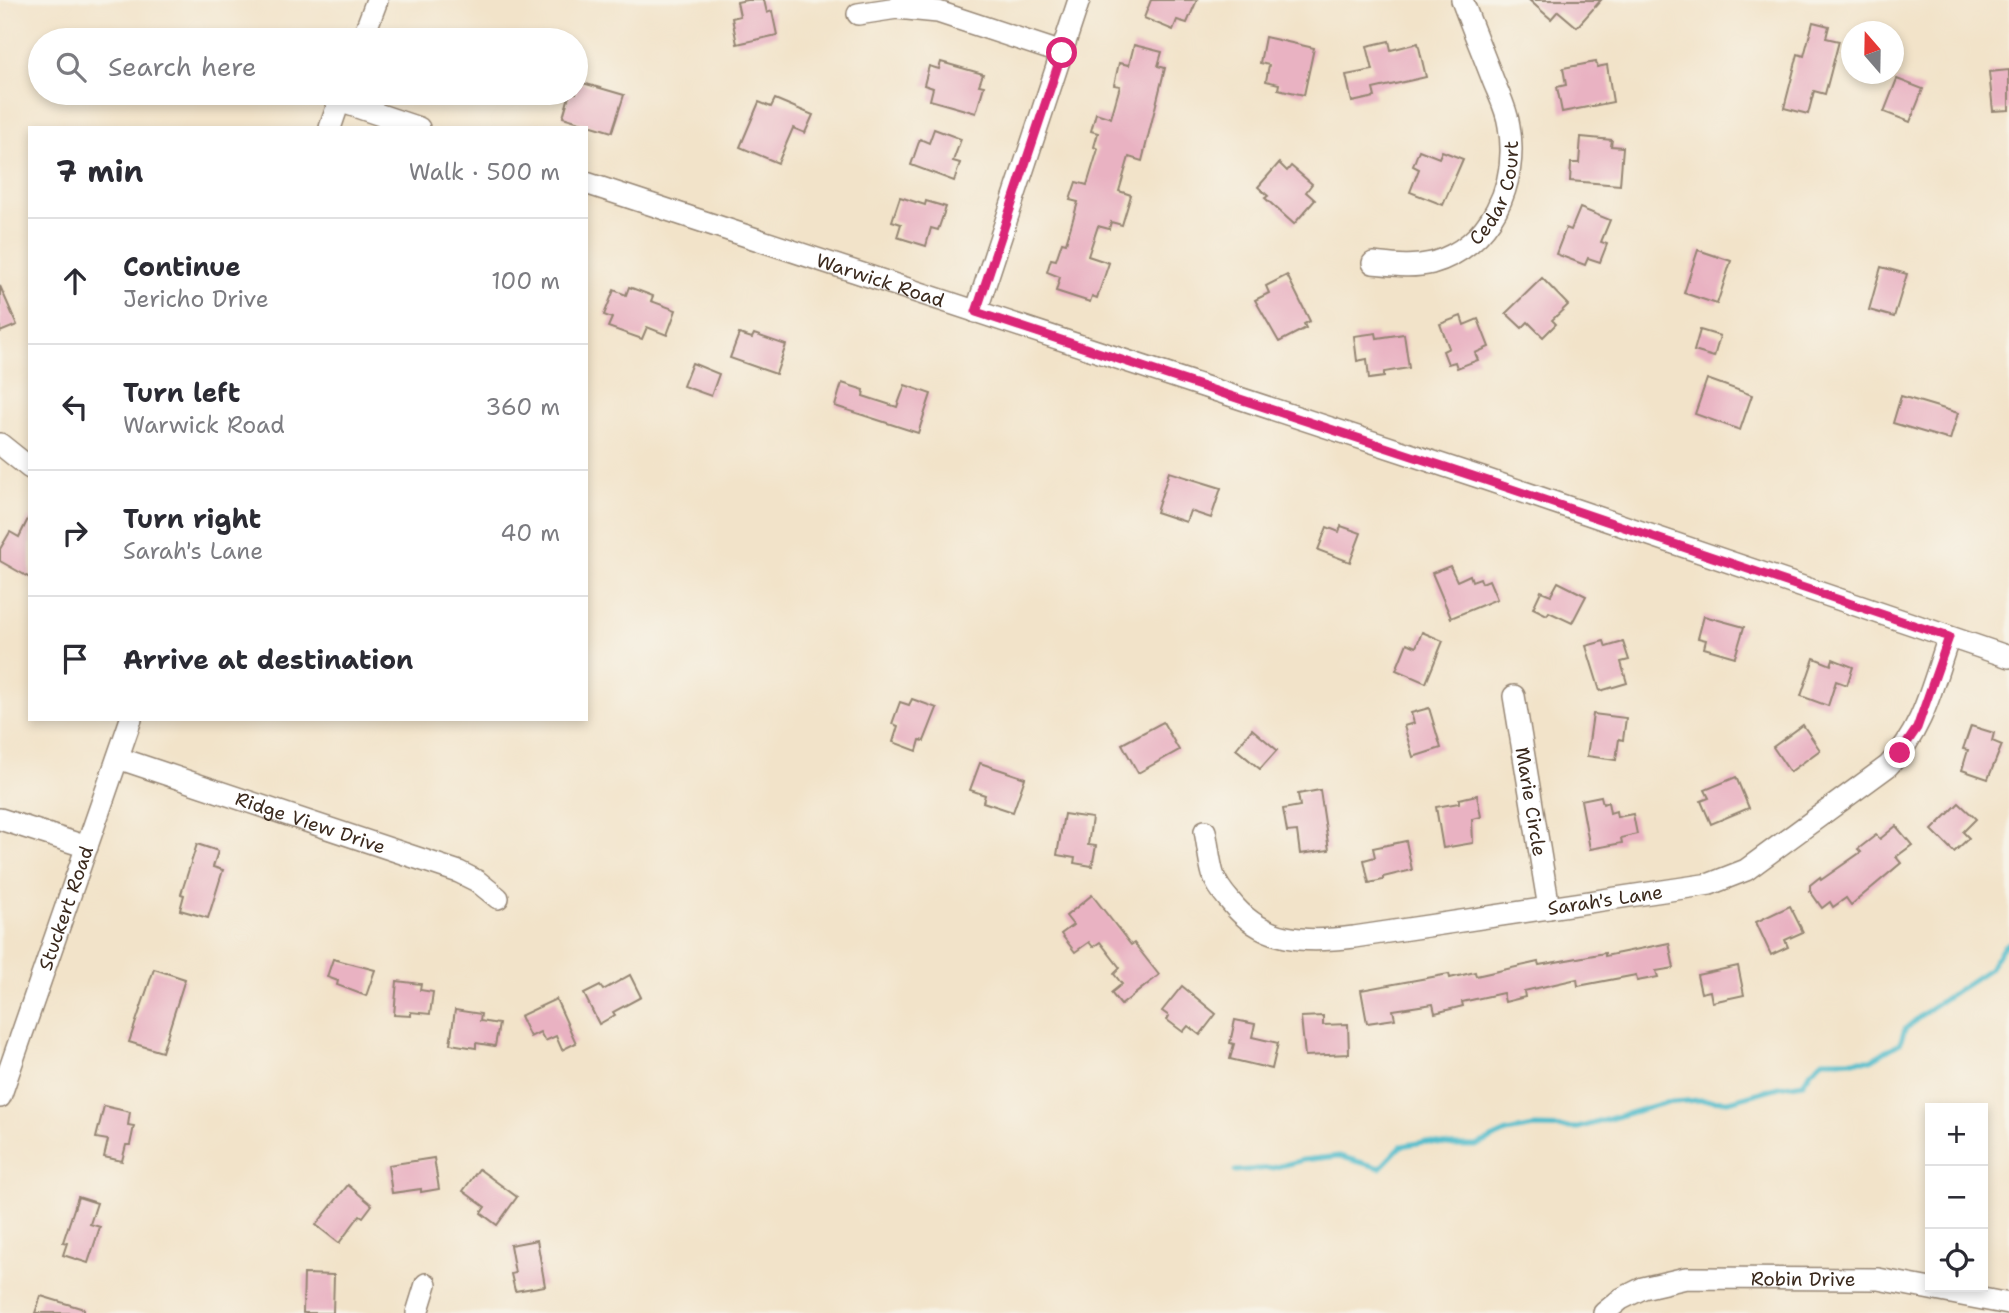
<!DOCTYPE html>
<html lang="en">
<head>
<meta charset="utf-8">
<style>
  :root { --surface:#fff; --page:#f7f7f7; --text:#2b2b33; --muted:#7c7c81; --line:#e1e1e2 }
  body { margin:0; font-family:"Shantell Sans",sans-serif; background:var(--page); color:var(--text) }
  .controls { position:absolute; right:21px; bottom:21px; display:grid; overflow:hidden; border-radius:0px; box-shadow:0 4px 10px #0003 }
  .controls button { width:63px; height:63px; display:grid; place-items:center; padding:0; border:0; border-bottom:2px solid var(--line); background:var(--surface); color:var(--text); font:35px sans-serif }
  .compass { position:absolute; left:1841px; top:21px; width:63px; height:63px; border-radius:50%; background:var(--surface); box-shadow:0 4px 10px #0003; rotate:340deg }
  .stop { position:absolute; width:21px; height:21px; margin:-16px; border:5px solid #db2777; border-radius:50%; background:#fff }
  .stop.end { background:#db2777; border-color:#fff; box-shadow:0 2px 7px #0008 }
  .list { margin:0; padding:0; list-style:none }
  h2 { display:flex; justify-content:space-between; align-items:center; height:91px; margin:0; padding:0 28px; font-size:30px }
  h2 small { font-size:23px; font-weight:400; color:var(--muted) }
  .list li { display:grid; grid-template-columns:46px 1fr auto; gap:21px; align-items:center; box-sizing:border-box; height:126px; padding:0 28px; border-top:2px solid var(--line) }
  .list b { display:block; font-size:26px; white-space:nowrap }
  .list p { margin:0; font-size:23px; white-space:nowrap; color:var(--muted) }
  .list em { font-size:23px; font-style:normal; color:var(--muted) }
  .icon { flex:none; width:38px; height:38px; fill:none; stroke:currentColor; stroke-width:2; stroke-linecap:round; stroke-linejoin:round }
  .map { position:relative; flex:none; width:2009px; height:1313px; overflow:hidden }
  .search { position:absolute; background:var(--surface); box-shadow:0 4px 10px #0003; left:28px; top:28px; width:560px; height:77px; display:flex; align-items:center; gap:18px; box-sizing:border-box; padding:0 24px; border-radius:38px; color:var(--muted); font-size:26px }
  .panel { position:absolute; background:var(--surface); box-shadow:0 4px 10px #0003; left:28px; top:126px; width:560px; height:595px; border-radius:0px }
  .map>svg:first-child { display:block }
</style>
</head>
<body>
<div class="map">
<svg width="2009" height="1313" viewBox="0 0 2009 1313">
  <rect width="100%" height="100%" fill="#f7f3e8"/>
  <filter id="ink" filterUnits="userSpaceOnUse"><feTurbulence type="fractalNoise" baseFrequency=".0143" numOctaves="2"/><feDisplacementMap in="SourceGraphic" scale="14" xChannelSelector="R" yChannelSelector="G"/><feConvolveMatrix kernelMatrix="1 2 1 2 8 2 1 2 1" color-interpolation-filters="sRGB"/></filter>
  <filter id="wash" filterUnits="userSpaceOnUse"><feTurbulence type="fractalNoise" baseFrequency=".00686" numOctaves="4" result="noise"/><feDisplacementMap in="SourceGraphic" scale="28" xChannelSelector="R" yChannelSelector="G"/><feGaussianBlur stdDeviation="1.57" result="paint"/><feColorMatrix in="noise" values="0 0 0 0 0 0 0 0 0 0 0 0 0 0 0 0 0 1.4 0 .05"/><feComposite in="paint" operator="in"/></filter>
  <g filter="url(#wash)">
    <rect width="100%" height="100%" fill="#f2e3c9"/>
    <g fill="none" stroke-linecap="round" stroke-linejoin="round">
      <path stroke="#50bccb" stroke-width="5" d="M1235,1171l37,-3 31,-8 36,-4 41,12 21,-22 23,-4 30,4h22l31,-14 27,-5 44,1 86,-25 34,-3 31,1 50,-14 24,-4 8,-12 12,-11h48l29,-17 5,-14 24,-20 60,-40 15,-23 5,-3"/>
    </g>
    <g id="blocks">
      <g fill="#e9b2c2">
        <path d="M747,0h17l3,13 5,-2 5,24 -40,9 -5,-26 8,-2 -3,-14z"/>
        <path d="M1151,0h46l-10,23 -10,-3 -4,10 -29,-12z"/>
        <path d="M1529,0h72l-24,27 -19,-16 -7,8z"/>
        <path d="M1813,22l16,4 -3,12 13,3 -14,53 -11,-3 -6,23 -24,-6 14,-54 6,2z"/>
        <path d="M1265,37l49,11 -10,47 -26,-6 1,-5 -13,-3 3,-16 -9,-2z"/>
        <path d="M1389,41l2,9 27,-7 8,34 -53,12 2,8 -23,5 -6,-27 27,-5 -6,-24z"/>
        <path d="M1134,45l28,7 -4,14 7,2 -23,93 -13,-4 -10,34 12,4 -9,30 -11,-3 -2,7 -11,-3 -10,30 21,7 -12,35 -5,-2 -2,6 -34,-11 4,-14 -13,-5 4,-13 5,1 6,-18 4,1 12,-41 -8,-2 6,-18 11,3 11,-36 -4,-2 4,-14 -7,-2 5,-18 15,5 9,-32 -6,-1 5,-22 10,2z"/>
        <path d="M941,62l42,12 -4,11 5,1 -8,27 -46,-13 3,-12 -9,-3 5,-19 10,3z"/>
        <path d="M1596,62l1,5 10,-2 6,37 -51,10 -5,-25 9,-2 -3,-17z"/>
        <path d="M2009,70v40l-16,1 -4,-39z"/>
        <path d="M1897,79l26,10 -13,33 -26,-10z"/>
        <path d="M576,81l48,14 -12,37 -49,-15 7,-24h6z"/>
        <path d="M775,99l38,16 -8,18 -12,-5 -15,35 -38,-16 19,-45 12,5z"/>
        <path d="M934,129l27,10 -8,22 7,2 -6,18 -43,-16 9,-26 9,4z"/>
        <path d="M1581,137l31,3 -1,6 12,1 -3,38 -50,-4 1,-18h8z"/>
        <path d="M1419,150l20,8 3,-7 21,8 -20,46 -33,-13 9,-23 -6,-3z"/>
        <path d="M1279,163l8,8 4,-5 21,18 -6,8 9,8 -21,24 -29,-26 3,-2 -10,-9z"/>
        <path d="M900,197l25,8 1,-4 20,6 -8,23 -7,-2 -5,18 -29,-9 4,-13 -9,-3z"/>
        <path d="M1580,208l30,12 -9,22 6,2 -7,18 -12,-4 -3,7 -29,-11 10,-26 5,2z"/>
        <path d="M1698,250l33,11 -14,43 -33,-11z"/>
        <path d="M1881,267l26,7 -13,43 -25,-7z"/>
        <path d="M1287,275l23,46 -6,3 2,4 -27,14 -24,-42 14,-7 -3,-7z"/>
        <path d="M1542,278l26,27 -16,15 4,4 -13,13 -15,-15 -6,6 -16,-15z"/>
        <path d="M0,286l17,39 -17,7z"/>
        <path d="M629,287l24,9 -2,5 25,9 -9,25 -20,-8 -5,12 -34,-12 4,-9 -8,-3 10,-25 12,5z"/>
        <path d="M1461,316l3,9 14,-6 11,28 -14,6 3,7 -21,8 -2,-6 -7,2 -5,-13 6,-3 -9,-24z"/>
        <path d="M1700,330l20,6 -6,21 -20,-6z"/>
        <path d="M1376,333l1,5 27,-4 5,34 -25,4v5l-15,2 -2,-20 -10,2 -3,-25z"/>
        <path d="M739,334l13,4 2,-4 32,11 -10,29 -46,-16z"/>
        <path d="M692,363l27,11 -8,22 -28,-10z"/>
        <path d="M1707,379l45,16 -12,35 -45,-16z"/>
        <path d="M842,383l22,7 -1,6 34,11 8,-22 26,9 -13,39 -83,-27z"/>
        <path d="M1901,396l57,17 -8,27 -57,-17z"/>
        <path d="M1169,472l52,16 -10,30 -21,-7 -4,11 -30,-10z"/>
        <path d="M30,515v63l-30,-17v-12l10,-17 9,5z"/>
        <path d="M1341,526l20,7 -11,29 -32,-12 9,-23 12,5z"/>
        <path d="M1450,566l7,15 13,-6 2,6 8,-3 2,5 7,-3 8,19 -46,19 -19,-45z"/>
        <path d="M1558,582l28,14 -14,27 -23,-11 -2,3 -14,-7 8,-17 10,4z"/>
        <path d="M1704,616l40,11 -9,30 -31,-9 2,-8 -8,-2z"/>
        <path d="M1422,632l21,9 -17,42 -30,-13 11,-27 9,4z"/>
        <path d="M1604,641l2,6 17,-5 6,18 -8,2 6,21 -27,8 -14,-45z"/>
        <path d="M1814,658l17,7 2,-6 20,8 -6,18 -11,-4 -8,25 -27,-10z"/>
        <path d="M912,699l25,9 -13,33 -4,-1 -3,11 -24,-9 5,-16 -6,-2 8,-22 9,3z"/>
        <path d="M1429,708l12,40 -28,9 -9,-31 10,-3 -3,-10z"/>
        <path d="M1593,714l33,4 -3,22 -4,-1 -3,21 -29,-4z"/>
        <path d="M1163,722l16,28 -41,23 -16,-29z"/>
        <path d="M1803,725l17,25 -30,22 -17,-25z"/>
        <path d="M1971,726l23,7 -2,8 10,4 -14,34 -26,-9 6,-20 -5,-1z"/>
        <path d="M1252,729l25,21 -17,19 -24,-20z"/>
        <path d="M980,763l45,15 -12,34 -30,-10 2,-7 -15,-5z"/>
        <path d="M1736,777l13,31 -38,16 -10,-23 8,-3 -4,-8z"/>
        <path d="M1320,790l9,60 -29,4 -3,-23 -10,1 -4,-23 17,-3 -2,-12z"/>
        <path d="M1477,795l4,22 -9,2 1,24 -30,5 -7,-41 23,-4v-4z"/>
        <path d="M1601,796l2,8 5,-2 2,11 6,-2 1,6 16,-3 4,20 -16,4 1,5 -32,6 -9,-49z"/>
        <path d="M1959,803l17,16 -13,13 6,6 -15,14 -22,-22z"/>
        <path d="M1064,814l28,4 -4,27 8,1 -4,20 -18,-3 1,-5 -18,-3z"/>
        <path d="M1896,826l16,19 -16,12 5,6 -50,42 -5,-7 -13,9 -3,-5 -8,6 -12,-17v-6l10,-8 1,3 40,-28 -3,-3 18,-14 4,4z"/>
        <path d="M1406,841l6,29 -29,7v3l-14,3 -5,-23 11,-3 -2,-9z"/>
        <path d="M197,844l21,7 -5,16 10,3 -15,48 -28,-8 4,-15 -3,-1z"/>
        <path d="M1092,895l39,50 3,-2 25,32 -38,30 -10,-12 11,-9 -8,-10 6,-6 -20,-26 -7,5 -4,-5 -14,10 -14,-18 12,-9 -7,-9z"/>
        <path d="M1790,906l13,26 -18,8 3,7 -17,8 -15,-33z"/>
        <path d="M1669,943l5,25 -18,3 2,6 -21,4 -1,-6 -58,11 -1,-7 -53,12 1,6 -20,5 -2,-9 -41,9 1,4 -28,7 -2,-9 -40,6 2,9 -28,4 -6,-33 88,-16 1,4 25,-6 1,4 62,-14 1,3 66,-12v3z"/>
        <path d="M333,959l42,11 -9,26 -29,-11 1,-4 -11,-4z"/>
        <path d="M1738,966l6,29 -32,7 -2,-11 -9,2 -4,-18z"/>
        <path d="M154,969l31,10 -23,73 -33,-10z"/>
        <path d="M630,975l11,22 -28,15 2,3 -16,9 -15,-30 16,-8 3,4z"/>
        <path d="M397,981l24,3 -1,6 13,2 -3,22 -19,-2v4l-17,-1z"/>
        <path d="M1182,986l34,28 -16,21 -12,-9 -5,6 -16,-12 2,-4 -7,-5z"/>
        <path d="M556,999l20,44 -14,7 -6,-14 -11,5 -5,-9 -10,5 -10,-21z"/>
        <path d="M455,1010l26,4 -1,7 19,3 -4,22 -19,-3v5l-26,-4z"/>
        <path d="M1323,1016v9l25,-1 1,30 -44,2 -4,-39z"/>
        <path d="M1235,1020l20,4 -3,13 26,6 -6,26 -42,-10 4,-15 -4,-1z"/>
        <path d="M104,1106l26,6 -2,13 6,1 -4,19h-4l-4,16 -18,-4 4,-17 -12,-2z"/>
        <path d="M434,1158l5,31 -18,3v-3l-29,4 -4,-28z"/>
        <path d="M479,1169l38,28 -20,28 -16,-12 4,-6 -22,-16z"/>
        <path d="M348,1185l24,20 -9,12 -3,-2 -21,28 -23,-18z"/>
        <path d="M78,1197l19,6 -7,21 10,3 -12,36 -25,-8 4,-12 -4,-1z"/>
        <path d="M537,1240l8,46 -30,5 -4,-17 4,-1 -5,-28z"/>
        <path d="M304,1274l30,1 -1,38h-30z"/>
        <path d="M41,1296l43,13v4h-49z"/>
      </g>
    </g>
  </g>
  <g filter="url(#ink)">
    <use href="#blocks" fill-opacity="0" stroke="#968674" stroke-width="2"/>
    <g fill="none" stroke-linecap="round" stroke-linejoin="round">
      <defs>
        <g id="minor">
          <path d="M858,14l39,-6 41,4 124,41"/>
          <path d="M362,40l15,-40"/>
          <path d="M339,101l80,27"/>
          <path d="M330,128l12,-35"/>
          <path id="s1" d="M586,183l899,296 524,178"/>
          <path id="s2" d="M1373,263c19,2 39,5 59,0 59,-17 87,-79 77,-137 -2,-16 -10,-31 -16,-46 -10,-26 -21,-53 -31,-80"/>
          <path d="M976,312l103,-312"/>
          <path d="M0,444l30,24"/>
          <path id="s3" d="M1514,696l35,212"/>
          <path id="s4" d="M118,758l341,114 18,9 21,17"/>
          <path d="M0,819l87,28"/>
          <path id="s5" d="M1205,831c3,14 4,29 8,43 3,10 10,19 17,27 33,42 75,42 124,36l356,-53 36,-14 142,-104c36,-37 44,-81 61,-129"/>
          <path id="s6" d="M0,1097l131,-378"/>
          <path d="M417,1313l9,-29"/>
          <path id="s7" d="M1604,1313l17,-14 22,-11 43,-10 192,1 131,25"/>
        </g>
      </defs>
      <use href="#minor" stroke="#968674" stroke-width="24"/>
      <use href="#minor" stroke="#fff" stroke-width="21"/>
    </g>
  </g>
  <g fill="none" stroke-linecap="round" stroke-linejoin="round" filter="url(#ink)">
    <path stroke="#db2777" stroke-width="9" d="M1062,53l-86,259 509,168 464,157 -32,91 -17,25"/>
  </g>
  <g text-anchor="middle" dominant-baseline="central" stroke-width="5" stroke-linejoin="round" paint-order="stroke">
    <g font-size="19" fill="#3b2a1e" stroke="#f7f3e8">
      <text stroke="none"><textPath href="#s2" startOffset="161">Cedar Court</textPath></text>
      <text stroke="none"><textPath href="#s1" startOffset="310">Warwick Road</textPath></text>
      <text stroke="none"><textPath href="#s3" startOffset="107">Marie Circle</textPath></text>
      <text stroke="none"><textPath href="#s4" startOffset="203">Ridge View Drive</textPath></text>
      <text stroke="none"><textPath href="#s5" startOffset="466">Sarah's Lane</textPath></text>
      <text stroke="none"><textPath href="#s6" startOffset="200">Stuckert Road</textPath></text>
      <text stroke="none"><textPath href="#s7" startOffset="208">Robin Drive</textPath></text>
    </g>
  </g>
</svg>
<div class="controls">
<button>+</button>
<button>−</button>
<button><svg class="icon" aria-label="locate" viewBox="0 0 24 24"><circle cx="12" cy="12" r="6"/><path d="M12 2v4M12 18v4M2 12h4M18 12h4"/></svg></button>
</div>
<svg class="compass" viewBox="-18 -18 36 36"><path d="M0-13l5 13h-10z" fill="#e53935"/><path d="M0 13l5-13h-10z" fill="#7c7c81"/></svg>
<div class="stop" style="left:1062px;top:53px"></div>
<div class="stop end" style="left:1900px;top:753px"></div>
<div class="search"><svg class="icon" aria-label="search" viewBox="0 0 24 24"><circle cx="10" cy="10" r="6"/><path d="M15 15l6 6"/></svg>Search here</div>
<section class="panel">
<h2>7 min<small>Walk · 500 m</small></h2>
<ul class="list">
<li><svg class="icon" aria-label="ahead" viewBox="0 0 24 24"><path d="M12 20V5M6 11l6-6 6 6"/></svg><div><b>Continue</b><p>Jericho Drive</p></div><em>100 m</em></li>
<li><svg class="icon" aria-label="left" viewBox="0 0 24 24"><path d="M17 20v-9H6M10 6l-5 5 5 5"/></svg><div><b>Turn left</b><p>Warwick Road</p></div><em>360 m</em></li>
<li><svg class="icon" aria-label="right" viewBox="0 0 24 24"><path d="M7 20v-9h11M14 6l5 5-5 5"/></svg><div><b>Turn right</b><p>Sarah's Lane</p></div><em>40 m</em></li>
<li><svg class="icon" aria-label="arrive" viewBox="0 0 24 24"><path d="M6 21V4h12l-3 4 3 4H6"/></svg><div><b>Arrive at destination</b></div></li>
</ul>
</section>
</div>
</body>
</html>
